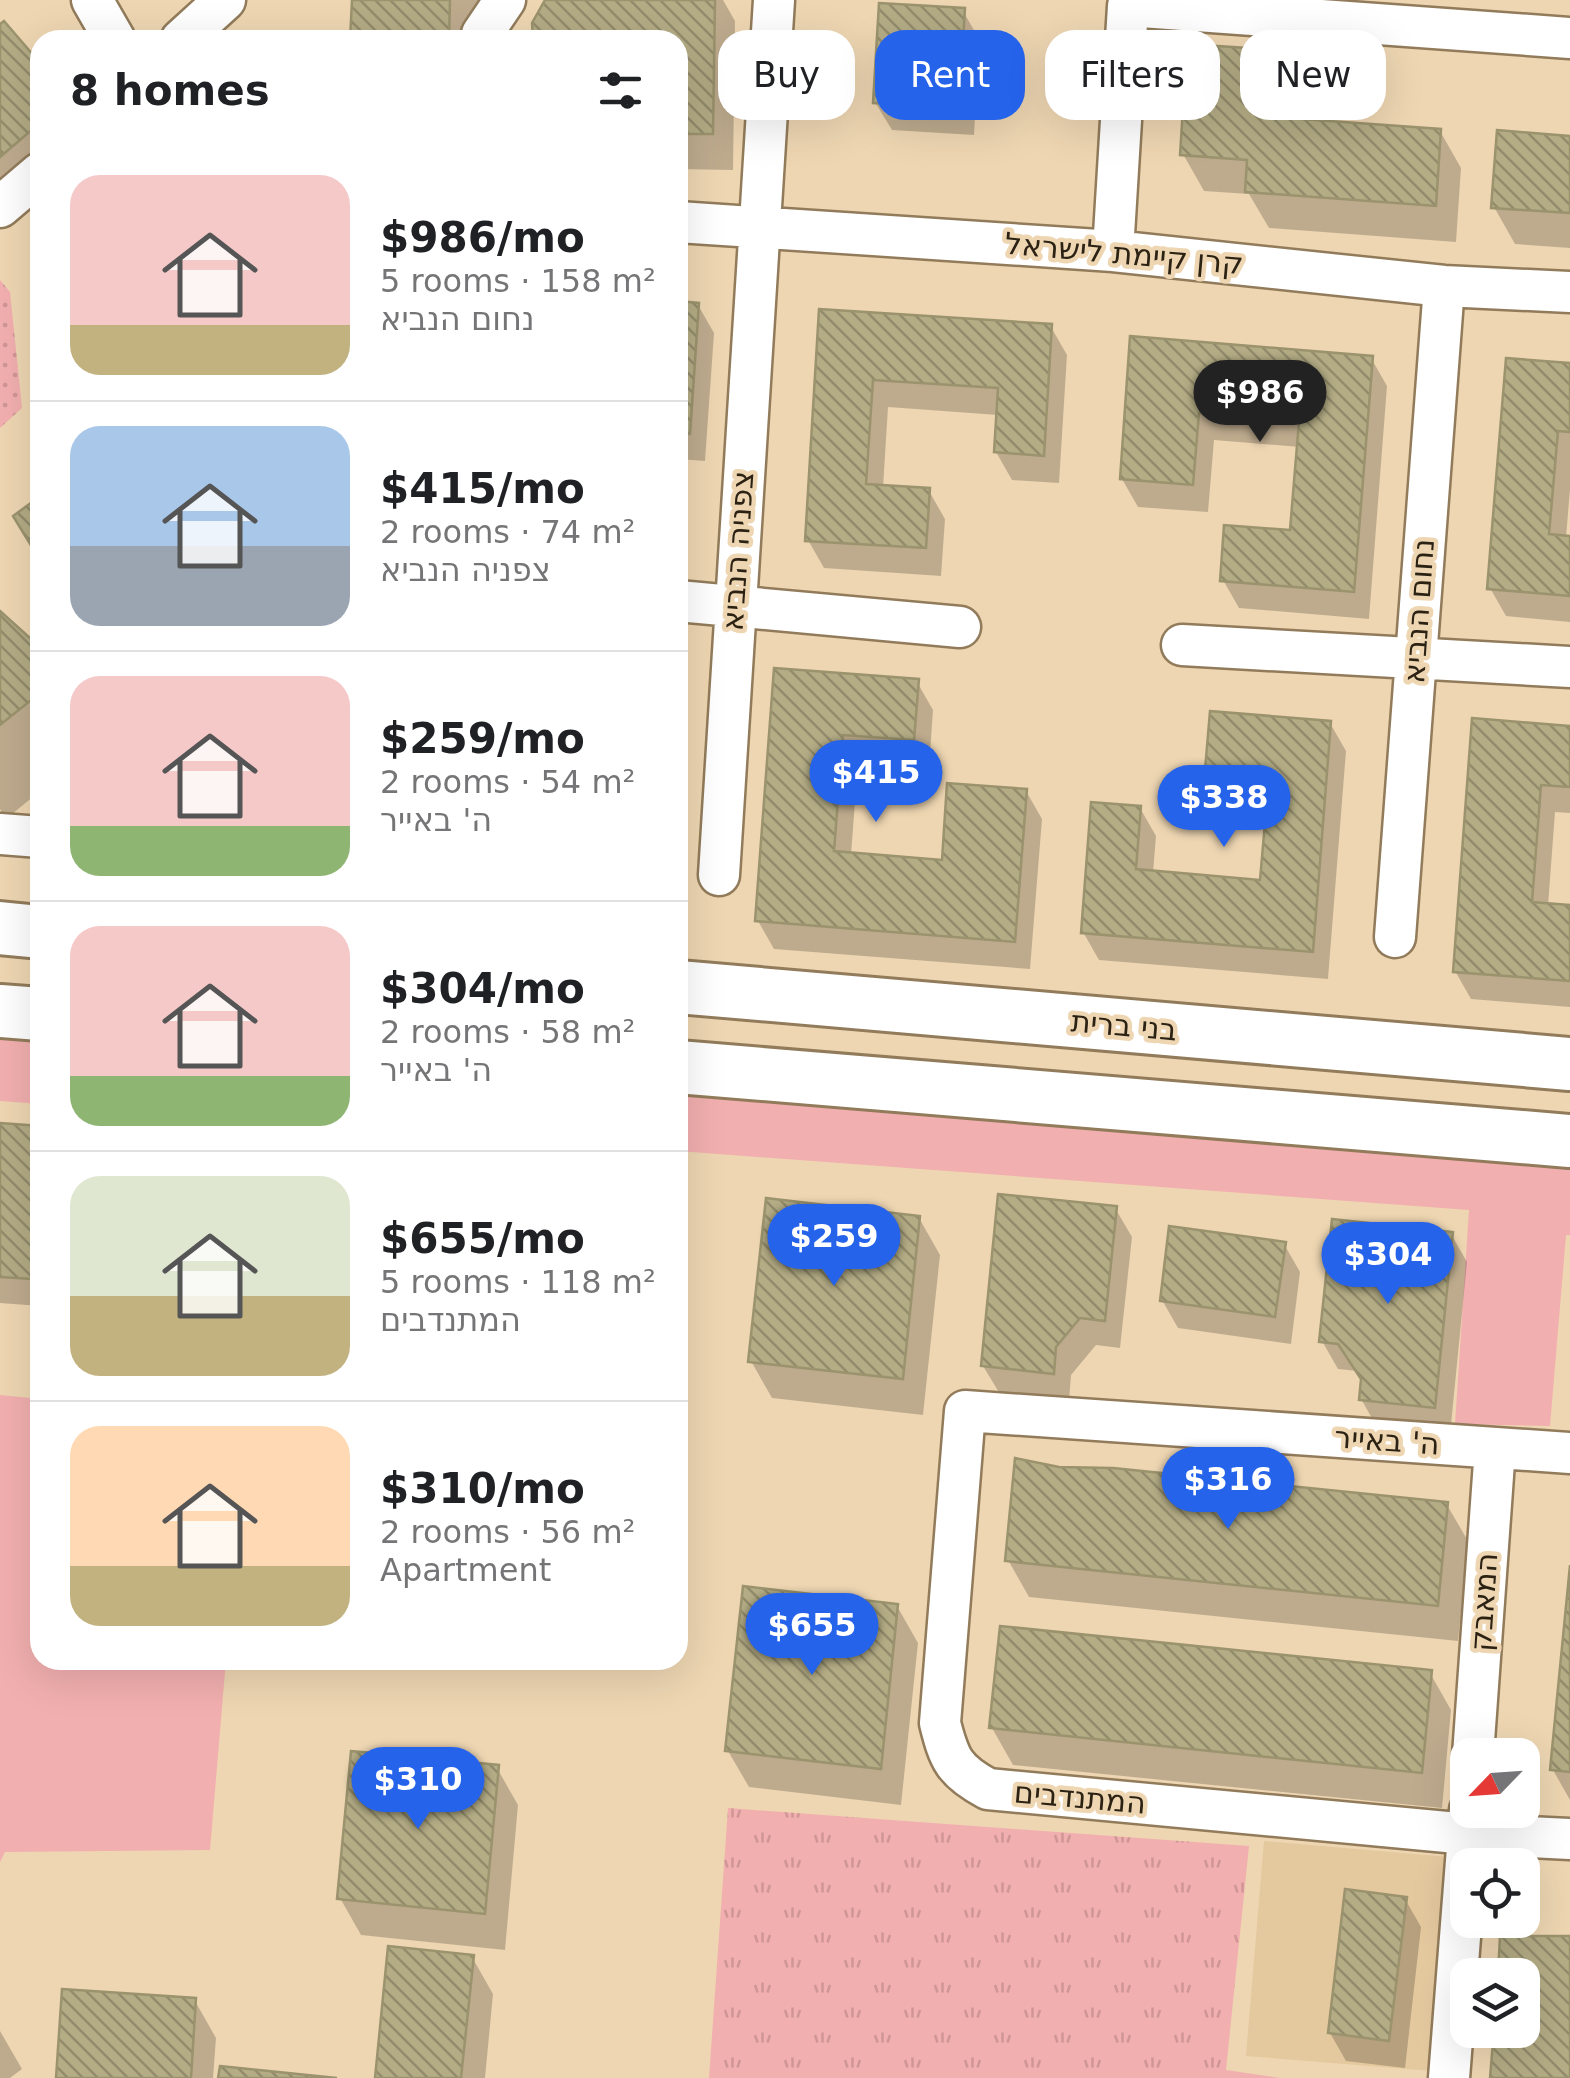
<!DOCTYPE html>
<html lang="en">
<head>
<meta charset="utf-8">
<style>
	:root { --surface:#fff; --page:#f2f2f2; --text:#202124; --muted:#757577; --line:#e0e0e0; --accent:#2563eb }
	body { margin:0; font-family:"DejaVu Sans","Noto Sans Hebrew",sans-serif; background:var(--page); color:var(--text); height:100vh; display:flex; flex-direction:column; font-size:38px; white-space:nowrap }
	* { box-sizing:border-box; margin:0 }
	p { font-size:32px; color:var(--muted) }
	.icon { flex:none; width:55px; height:55px; fill:none; stroke:currentColor; stroke-width:2; stroke-linecap:round; stroke-linejoin:round }
	.map { position:relative; flex:1; overflow:hidden }
	.drawer { position:absolute; left:30px; top:30px; width:658px; height:1640px; display:flex; flex-direction:column; background:var(--surface); border-radius:30px; box-shadow:0 10px 40px #0002 }
	.drawer>* { flex:none }
	.hud { position:absolute; left:718px; top:30px; width:702px; height:90px; display:flex; gap:20px }
	.needle { width:65px; rotate:245deg }
	.controls { position:absolute; left:1450px; top:1738px; display:grid; gap:20px }
	.controls a { display:grid; place-items:center; width:90px; height:90px; border-radius:20px; background:var(--surface); box-shadow:0 10px 40px #0002; font-size:50px }
	.price { position:absolute; translate:-50% -85px; padding:0 22px; border-radius:35px; background:var(--accent); color:#fff; font-size:32px; line-height:65px; filter:drop-shadow(0 2px 5px #0008) }
	.price::after { content:''; position:absolute; left:50%; top:60px; width:30px; height:22px; margin-left:-15px; background:inherit; clip-path:polygon(0 0,100% 0,50% 100%) }
	.price.selected { background:#222; color:#fff }
	ul { padding:0; list-style:none }
	li { display:flex; align-items:center; gap:30px; height:250px; padding:0 40px }
	li+li { border-top:2px solid var(--line) }
	li span { display:grid; place-items:center; flex:none; width:280px; height:200px; border-radius:30px; color:#555 }
	li>.icon { margin-inline-start:auto }
	span .icon { width:120px; height:120px; fill:#fffc; stroke-width:1 }
	li b { font-size:42px }
	h2 { display:flex; justify-content:space-between; align-items:center; height:120px; padding:0 40px; font-size:42px }
	.chip { padding:0 35px; border-radius:30px; background:var(--surface); box-shadow:0 10px 40px #0002; font-size:35px; line-height:90px }
	.chip.selected { background:var(--accent); color:#fff }
	.map>svg:first-child { display:block }
	.built { fill:#e4c89e }
	.grass { fill:url(#grass-tufts) }
	.park { fill:#f2afaf }
	.garden { fill:url(#garden-dots) }
	.shadow { fill:#0003 }
	.building { fill:url(#building-back-hatch); stroke:#9b936d; stroke-width:2.5 }
	.lines { fill:none; stroke-linecap:round; stroke-linejoin:round }
	.minor-casing { stroke:#917b5a; stroke-width:45 }
	.major-casing { stroke:#917b5a; stroke-width:58 }
	.minor { stroke:#fff; stroke-width:40 }
	.major { stroke:#fff; stroke-width:52 }
	.labels { text-anchor:middle; stroke-width:9; stroke-linejoin:round; paint-order:stroke }
	.street-label { font-size:30px; fill:#2b2214; stroke:#eed6b2 }
</style>
</head>
<body>
<div class="map">
<svg width="1570" height="2078" viewBox="0 0 1570 2078">
	<defs>
		<pattern id="grass-tufts" width="24" height="20" patternUnits="userSpaceOnUse" patternTransform="scale(2.5)"><rect width="24" height="20" fill="#f2afaf"/><path d="M3 7l-1-3M5 7V3M7 7l1-3M15 17l-1-3M17 17v-4M19 17l1-3" fill="none" stroke="#d09696"/></pattern>
		<pattern id="garden-dots" width="8" height="8" patternUnits="userSpaceOnUse" patternTransform="scale(2.5)"><rect width="8" height="8" fill="#f2afaf"/><path d="M2 2h.1M6 6h.1" fill="none" stroke="#d09696" stroke-width="1.8" stroke-linecap="round"/></pattern>
		<pattern id="building-back-hatch" width="6" height="6" patternUnits="userSpaceOnUse" patternTransform="scale(2.5)"><rect width="6" height="6" fill="#b4ac85"/><path d="M-1 5l2 2M0 0l6 6M5-1l2 2" fill="none" stroke="#938c6c"/></pattern>
	</defs>
	<rect width="100%" height="100%" fill="#eed6b2"/>
	<!-- built -->
	<path class="built" d="M1264,1841L1449,1857L1432,2071L1246,2056Z"/>
	<!-- grass -->
	<path class="grass" d="M728,1808L1249,1846L1226,2070L1280,2078H709Z"/>
	<!-- park -->
	<path class="park" d="M0,1028L40,1031V1104L0,1101Z
		M678,1085L1570,1160V1235H1566L1550,1426L1455,1424L1469,1210L678,1151Z
		M0,1395L40,1399V1660H226L210,1850L5,1852L0,1862Z"/>
	<!-- garden -->
	<path class="garden" d="M0,280L10,292L22,408L0,428Z"/>
	<!-- shadow -->
	<path class="shadow" d="M354,0H485L470,40H353Z
		M548,0H723L735,21L733,170L678,169V40H535Z
		M963,11L979,39L974,135L892,130L875,102Z
		M0,28L40,67V177L0,212Z
		M1261,52L1282,88L1280,120L1440,131L1461,168L1456,242L1269,228L1249,194L1204,191L1183,154Z
		M1570,138V248L1515,244L1494,207Z
		M40,252V275L32,262Z
		M678,304L698,305L714,333L705,461L678,459Z
		M822,312L1051,327L1067,355L1059,483L1012,480L996,452L998,415L888,407L883,488L929,491L945,519L941,576L824,568L808,540Z
		M1133,339L1371,358L1387,386L1369,619L1239,608L1223,580L1293,533L1300,447L1214,440L1208,512L1138,507L1122,479Z
		M1570,366V489L1566,538L1570,539V622L1506,616L1490,588Z
		M0,614L40,650V791L6,819L0,809Z
		M777,671L917,682L933,710L929,768L858,762L851,855L944,863L1026,791L1042,819L1030,969L774,949L758,921Z
		M1474,721L1570,729V813L1555,812L1548,906L1570,907V1007L1471,999L1455,971Z
		M1330,723L1346,751L1328,979L1099,960L1083,932L1140,808L1156,836L1153,873L1263,883L1269,802L1224,798L1208,770Z
		M0,1125L40,1128V1306L0,1303Z
		M1115,1208L1132,1237L1120,1348L1096,1345L1071,1375L1069,1401L1000,1394L983,1366Z
		M919,1218L940,1255L923,1415L772,1398L751,1361Z
		M1451,1234L1467,1262L1450,1435L1377,1427L1361,1399L1363,1381L1357,1371L1338,1369L1322,1341Z
		M1284,1244L1300,1272L1291,1344L1178,1328L1162,1300Z
		M1059,1469L1447,1505L1468,1541L1458,1641L1029,1597L1008,1560Z
		M1570,1591V1800L1553,1770Z
		M897,1606L918,1643L901,1805L749,1787L728,1751Z
		M1430,1673L1451,1710L1442,1808L1013,1765L992,1728Z
		M497,1768L518,1805L505,1950L361,1935L340,1898Z
		M1405,1899L1421,1927L1405,2068L1346,2061L1330,2033Z
		M472,1957L493,1994L485,2078H377Z
		M195,2001L216,2038L213,2078H59Z
		M0,2031L22,2069L10,2078H0Z"/>
	<!-- building -->
	<path class="building" d="M352,0H450L449,40H350Z
		M545,0H715L713,134H678V40H533L532,23Z
		M879,3L965,8L959,108L873,103Z
		M4,21L40,63V123L0,157V24Z
		M1187,44L1262,49L1258,116L1441,129L1436,206L1245,192L1247,160L1180,155Z
		M1497,130L1570,136V213L1491,208Z
		M678,301L699,303L690,434L678,433Z
		M819,309L1052,324L1044,456L994,452L998,388L873,380L866,484L930,488L926,548L805,541Z
		M1130,336L1373,356L1354,592L1220,581L1224,525L1290,530L1299,421L1199,413L1193,485L1120,479Z
		M1506,358L1570,363V432L1558,431L1549,534L1570,536V596L1487,589Z
		M39,497H40V560L13,516Z
		M0,611L40,647V693L0,725Z
		M774,668L919,679L914,740L843,735L834,851L942,860L947,783L1027,789L1015,942L755,921Z
		M1210,711L1331,721L1313,952L1081,933L1091,802L1141,806L1136,869L1260,880L1269,776L1205,770Z
		M1472,718L1570,726V787L1541,785L1532,902L1570,905V981L1453,972Z
		M0,1123L40,1126L32,1279L0,1277Z
		M998,1194L1117,1206L1105,1321L1080,1318L1056,1347L1054,1374L981,1366Z
		M766,1198L920,1216L903,1379L748,1362Z
		M1332,1219L1453,1232L1435,1408L1359,1400L1361,1379L1338,1344L1319,1342Z
		M1169,1226L1286,1242L1275,1317L1160,1301Z
		M1015,1458L1059,1467L1113,1468L1448,1502L1438,1606L1005,1561Z
		M1570,1565V1772L1550,1770Z
		M743,1586L898,1604L881,1769L725,1751Z
		M1000,1626L1432,1670L1422,1773L989,1728Z
		M351,1751L499,1765L485,1914L337,1899Z
		M1345,1889L1407,1897L1389,2041L1328,2033Z
		M1500,1936H1570V2078H1490L1494,2030H1522V1975H1498Z
		M388,1946L474,1955L461,2078H375Z
		M62,1989L196,1998L191,2078H56Z
		M220,2066L327,2077L337,2078H218Z"/>
	<g class="lines">
		<defs>
			<path id="minor" d="M92,0L115,40
				M181,40L225,0
				M482,40V34L505,0
				M0,207L40,173
				M678,222L1113,251L1444,286L1570,292
				M1113,251L1128,6L1570,38
				M678,601L960,627
				M1182,645L1570,667
				M0,834L40,837
				M719,875L774,0
				M1395,937L1444,286
				M1570,1453L965,1411L940,1723C949,1759 954,1771 988,1789L1468,1834L1570,1839
				M1473,1755L1495,1448
				M1449,2078L1470,1810"/>
			<path id="major" d="M0,928L40,932
				M678,987L1570,1064
				M0,1011L40,1014
				M678,1067L1570,1141"/>
		</defs>
		<!-- minor casing -->
		<use href="#minor" class="minor-casing"/>
		<!-- major casing -->
		<use href="#major" class="major-casing"/>
		<!-- minor -->
		<use href="#minor" class="minor"/>
		<!-- major -->
		<use href="#major" class="major"/>
	</g>
	<g class="labels">
		<!-- street labels -->
		<g class="street-label">
			<text transform="translate(1124 254) rotate(5)" y="10">קרן קיימת לישראל</text>
			<text transform="translate(738 551) rotate(-86)" y="10">צפניה הנביא</text>
			<text transform="translate(1419 611) rotate(-86)" y="10">נחום הנביא</text>
			<text transform="translate(1124 1026) rotate(5)" y="10">בני ברית</text>
			<text transform="translate(1387 1441) rotate(4)" y="10">ה' באייר</text>
			<text transform="translate(1484 1602) rotate(-86)" y="10">המאבק</text>
			<text transform="translate(1080 1798) rotate(5)" y="10">המתנדבים</text>
		</g>
	</g>
</svg>
<div class="controls">
<a><svg class="needle" viewBox="-14 -14 28 28"><path d="M0-13l5 13h-10z" fill="#e53935"/><path d="M0 13l5-13h-10z" fill="#757577"/></svg></a>
<a><svg class="icon" aria-label="locate" viewBox="0 0 24 24"><circle cx="12" cy="12" r="6"/><path d="M12 2v4M12 18v4M2 12h4M18 12h4"/></svg></a>
<a><svg class="icon" aria-label="layers" viewBox="0 0 24 24"><path d="M12 4l9 5-9 5-9-5zM3 14l9 5 9-5"/></svg></a>
</div>
<b class="price selected" style="left:1260px;top:445px">$986</b>
<b class="price" style="left:876px;top:825px">$415</b>
<b class="price" style="left:1224px;top:850px">$338</b>
<b class="price" style="left:834px;top:1289px">$259</b>
<b class="price" style="left:1388px;top:1307px">$304</b>
<b class="price" style="left:1228px;top:1532px">$316</b>
<b class="price" style="left:812px;top:1678px">$655</b>
<b class="price" style="left:418px;top:1832px">$310</b>
<div class="hud">
<a class="chip">Buy</a>
<a class="chip selected">Rent</a>
<a class="chip">Filters</a>
<a class="chip">New</a>
</div>
<section class="drawer">
<h2>8 homes<svg class="icon" aria-label="filters" viewBox="0 0 24 24"><path d="M4 7h16M4 17h16"/><circle cx="9" cy="7" r="2"/><circle cx="15" cy="17" r="2"/></svg></h2>
<ul>
<li><span style="background:linear-gradient(#f6c9c9 75%,#c2b280 0)"><svg class="icon" aria-label="home" viewBox="0 0 24 24"><path d="M3 11l9-7 9 7M6 9v11h12V9"/></svg></span><div><b>$986/mo</b><p>5 rooms · 158 m²</p><p>נחום הנביא</p></div></li>
<li><span style="background:linear-gradient(#a9c7e8 60%,#9aa5b1 0)"><svg class="icon" aria-label="home" viewBox="0 0 24 24"><path d="M3 11l9-7 9 7M6 9v11h12V9"/></svg></span><div><b>$415/mo</b><p>2 rooms · 74 m²</p><p>צפניה הנביא</p></div></li>
<li><span style="background:linear-gradient(#f6c9c9 75%,#8fb573 0)"><svg class="icon" aria-label="home" viewBox="0 0 24 24"><path d="M3 11l9-7 9 7M6 9v11h12V9"/></svg></span><div><b>$259/mo</b><p>2 rooms · 54 m²</p><p>ה' באייר</p></div></li>
<li><span style="background:linear-gradient(#f6c9c9 75%,#8fb573 0)"><svg class="icon" aria-label="home" viewBox="0 0 24 24"><path d="M3 11l9-7 9 7M6 9v11h12V9"/></svg></span><div><b>$304/mo</b><p>2 rooms · 58 m²</p><p>ה' באייר</p></div></li>
<li><span style="background:linear-gradient(#dfe7d0 60%,#c2b280 0)"><svg class="icon" aria-label="home" viewBox="0 0 24 24"><path d="M3 11l9-7 9 7M6 9v11h12V9"/></svg></span><div><b>$655/mo</b><p>5 rooms · 118 m²</p><p>המתנדבים</p></div></li>
<li><span style="background:linear-gradient(#ffd9b3 70%,#c2b280 0)"><svg class="icon" aria-label="home" viewBox="0 0 24 24"><path d="M3 11l9-7 9 7M6 9v11h12V9"/></svg></span><div><b>$310/mo</b><p>2 rooms · 56 m²</p><p>Apartment</p></div></li>
</ul>
</section>
</div>
</body>
</html>
